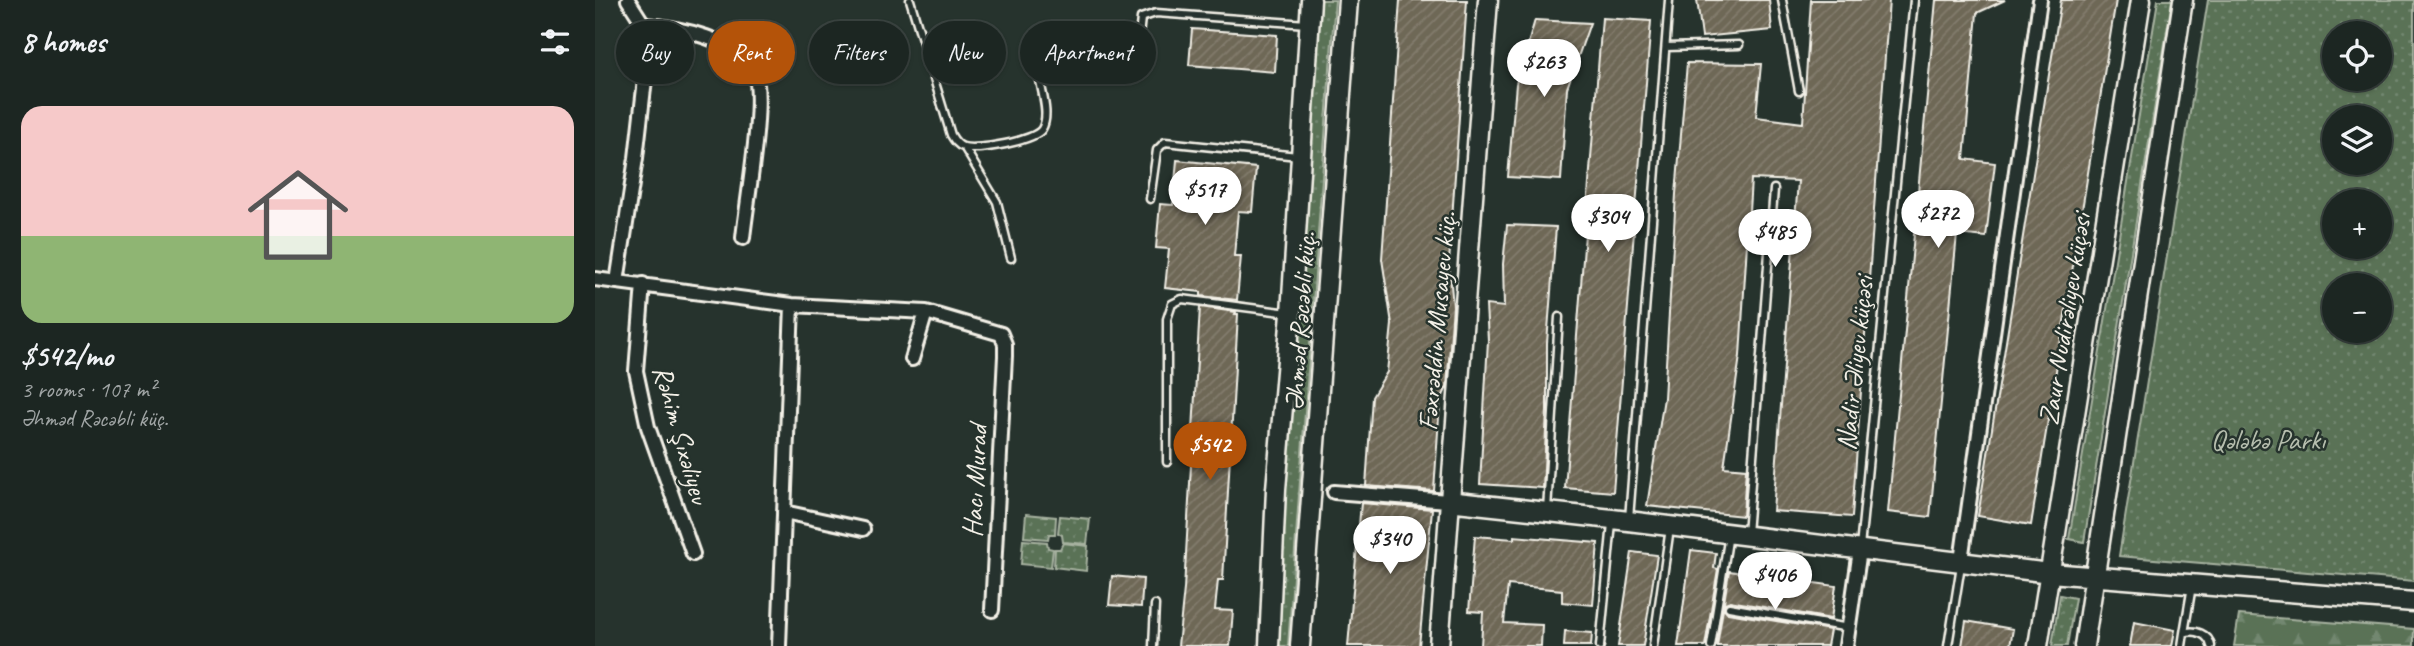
<!DOCTYPE html>
<html lang="en">
<head>
<meta charset="utf-8">
<style>
	:root { --surface:#1c2622; --page:#29322f; --text:#f1f3f6; --muted:#a0a5a5; --line:#3a4340; --accent:#b45309 }
	body { margin:0; font-family:Caveat,sans-serif; background:var(--page); color:var(--text); height:100vh; display:flex; flex-direction:column; font-size:26px; white-space:nowrap }
	* { box-sizing:border-box; margin:0 }
	p { font-size:23px; color:var(--muted) }
	.icon { flex:none; width:38px; height:38px; fill:none; stroke:currentColor; stroke-width:2; stroke-linecap:round; stroke-linejoin:round }
	.map { position:relative; flex:1; overflow:hidden }
	.drawer { display:flex; flex-direction:column; background:var(--surface); width:595px }
	.drawer>* { flex:none }
	.guide { position:absolute; left:21px; top:21px; width:665px; height:63px; display:flex; gap:14px }
	.tools { position:absolute; left:1727px; top:21px; display:grid; gap:14px }
	.tools a { display:grid; place-items:center; width:70px; height:70px; border-radius:50%; background:var(--surface); box-shadow:0 2px 5px #0004,0 0 0 2px var(--line); font-size:35px }
	.price { position:absolute; translate:-50% -60px; padding:0 16px; border-radius:24px; background:#fff; color:#222; font-size:23px; line-height:46px; filter:drop-shadow(0 2px 4px #0008) }
	.price::after { content:''; position:absolute; left:50%; top:42px; width:21px; height:16px; margin-left:-10px; background:inherit; clip-path:polygon(0 0,100% 0,50% 100%) }
	.price.current { background:var(--accent); color:#fff }
	ul { padding:0; list-style:none }
	li { display:grid; align-content:center; gap:14px; height:371px; padding:0 21px }
	li+li { border-top:2px solid var(--line) }
	li span { display:grid; place-items:center; height:217px; border-radius:21px; color:#555 }
	li>.icon { margin-inline-start:auto }
	span .icon { width:126px; height:126px; fill:#fffc; stroke-width:1 }
	li b { font-size:30px }
	h2 { display:flex; justify-content:space-between; align-items:center; height:84px; padding:0 21px; font-size:30px }
	.pill { padding:0 24px; border-radius:32px; background:var(--surface); box-shadow:0 2px 5px #0004,0 0 0 2px var(--line); font-size:24px; line-height:63px }
	.pill.current { background:var(--accent); color:#fff }
	main { display:flex; flex:1; min-height:0 }
	.map>svg:first-child { display:block }
	.green { fill:url(#green-dots); stroke:#a7b2a0; stroke-width:2; fill-rule:evenodd }
	.forest { fill:url(#forest-firs); stroke:#a7b2a0; stroke-width:2 }
	.building { fill:url(#building-hatch); stroke:#f4f1e8; stroke-width:2 }
	.lines { fill:none; stroke-linecap:round; stroke-linejoin:round }
	.lane-casing { stroke:#f4f1e8; stroke-width:11 }
	.street-casing { stroke:#f4f1e8; stroke-width:18 }
	.secondary-casing { stroke:#f4f1e8; stroke-width:23 }
	.lane { stroke:#26332d; stroke-width:6 }
	.street { stroke:#26332d; stroke-width:12 }
	.secondary { stroke:#26332d; stroke-width:18 }
	.labels { text-anchor:middle; stroke-width:5; stroke-linejoin:round; paint-order:stroke }
	.street-label { font-size:28px; fill:#f4f1e8; stroke:#26332d }
	.park-label { font-size:28px; fill:#b6beae; stroke:#26332d }
</style>
</head>
<body>
<main>
<section class="drawer">
<h2>8 homes<svg class="icon" aria-label="filters" viewBox="0 0 24 24"><path d="M4 7h16M4 17h16"/><circle cx="9" cy="7" r="2"/><circle cx="15" cy="17" r="2"/></svg></h2>
<ul>
<li><span style="background:linear-gradient(#f6c9c9 60%,#8fb573 0)"><svg class="icon" aria-label="home" viewBox="0 0 24 24"><path d="M3 11l9-7 9 7M6 9v11h12V9"/></svg></span><div><b>$542/mo</b><p>3 rooms · 107 m²</p><p>Əhməd Rəcəbli küç.</p></div></li>
</ul>
</section>
<div class="map">
<svg width="1819" height="646" viewBox="0 0 1819 646">
	<defs>
		<pattern id="green-dots" width="8" height="8" patternUnits="userSpaceOnUse" patternTransform="scale(1.75)"><rect width="8" height="8" fill="#5a7257"/><path d="M2 2h.1M6 6h.1" fill="none" stroke="#72876f" stroke-width="1.8" stroke-linecap="round"/></pattern>
		<pattern id="forest-firs" width="22" height="20" patternUnits="userSpaceOnUse" patternTransform="scale(1.75)"><rect width="22" height="20" fill="#5a7257"/><path d="M5 1l3.5 6h-7zM16 11l3.5 6h-7z" fill="#72876f"/></pattern>
		<pattern id="building-hatch" width="6" height="6" patternUnits="userSpaceOnUse" patternTransform="scale(1.75)"><rect width="6" height="6" fill="#6e6756"/><path d="M-1 1l2-2M0 6l6-6M5 7l2-2" fill="none" stroke="#837d6e"/></pattern>
	</defs>
	<rect width="100%" height="100%" fill="#26332d"/>
	<filter id="ink" filterUnits="userSpaceOnUse"><feTurbulence type="fractalNoise" baseFrequency=".0143" numOctaves="2"/><feDisplacementMap in="SourceGraphic" scale="14" xChannelSelector="R" yChannelSelector="G"/><feConvolveMatrix kernelMatrix="1 2 1 2 8 2 1 2 1" color-interpolation-filters="sRGB"/></filter>
	<g filter="url(#ink)">
		<!-- green -->
		<path class="green" d="M724,0H740L693,646H680Z
			M1563,0H1577L1489,542L1474,539Z
			M1613,0H1819V581L1524,556ZM1740,33H1785V79H1740ZM1740,117H1785V163H1740ZM1785,201V247H1740V201ZM1785,285V331H1740V285Z
			M431,514L461,517L460,534H454L453,539L429,537Z
			M465,516L495,519L492,544L468,542L467,535L463,533Z
			M428,540L452,542L453,548L458,549L456,567L426,564Z
			M468,543L493,546L491,571L459,567L460,549H465Z
			M1465,595L1480,598L1472,646H1457Z"/>
		<!-- forest -->
		<path class="forest" d="M1644,615L1819,629V646H1639Z"/>
		<!-- building -->
		<path class="building" d="M805,0H872L854,263L858,306L852,387L845,402L839,491L771,486L777,397L792,372L797,324L787,259Z
			M1102,0H1174L1177,30L1107,37Z
			M1216,0H1294L1257,517L1178,511L1203,181L1156,179L1145,356L1129,467L1151,469L1148,516L1052,506L1069,398L1081,194L1092,63L1166,64L1161,117L1208,123Z
			M1341,0H1410L1382,13L1369,159L1400,163L1391,237L1362,234L1335,517L1293,512Z
			M1466,0H1521L1436,525L1383,516Z
			M1007,18L1056,21L1018,492L970,488Z
			M940,20L995,23L972,88L966,180L913,177L921,84Z
			M597,29L682,35L680,72L594,65Z
			M582,160L661,168L657,212L643,211L639,256H646L642,300L606,296V292L570,288L574,249L561,248L565,204L578,205Z
			M912,225L961,227L952,343V411L948,488L885,484L893,340L891,305L909,307L908,264Z
			M605,307L641,312L640,314H643L628,580H623L620,610L638,611L635,646H583L589,589Z
			M766,503L837,509L824,646H753Z
			M880,536L919,539V536L1003,543L998,605L967,602V590L913,585L909,623L947,625L946,646H886L888,612L874,611Z
			M1096,550L1121,553L1119,568L1123,569L1110,646H1083Z
			M1037,552L1062,555L1048,646H1023Z
			M1134,571L1241,586L1236,619L1135,601L1130,603L1128,607L1133,613L1235,630L1232,646H1122Z
			M517,576L548,579L546,607L514,605Z
			M1371,621L1418,629L1415,646H1367Z
			M1539,622L1580,630L1577,646H1535Z
			M970,631L997,633L996,646H969Z"/>
		<g class="lines">
			<defs>
				<path id="lane" d="M315,0L356,135C359,140 362,145 368,147C382,151 440,141 447,129C455,115 447,94 445,80
					M1187,0L1204,91
					M543,45L546,18L561,13L712,24
					M1071,47L1144,45
					M369,147L402,202L416,258
					M555,199L562,150L570,142L703,156
					M572,462V319L577,304L587,299L694,313
					M952,510L964,317
					M1034,519L1074,0
					M1152,534L1179,189
					M1265,548L1319,0
					M1134,607L1254,628
					M1589,633L1597,586
					M558,646L560,605
					M1005,646L1017,523
					M1058,646L1075,528
					M1116,646L1134,534
					M1353,646L1366,565
					M1587,646L1589,633C1600,629 1614,634 1616,646"/>
				<path id="street" d="M49,25C82,27 144,39 159,72C171,96 151,206 148,238
					M0,279L197,305L331,312L406,334L410,344V356L397,610
					M22,282L41,158L53,53L49,25L33,0
					M48,284L41,371L53,427L98,554
					M317,359L331,312
					M739,492L853,501
					M189,512L268,529
					M1366,561L1445,0
					M184,646L197,305
					M1251,646L1265,550"/>
				<path id="secondary" d="M853,501L1017,519L1455,573L1819,602
					M674,646L681,489L696,313L716,0
					M705,646L753,0
					M844,646L893,0
					M1443,646L1546,0
					M1489,646L1588,0"/>
			</defs>
			<!-- lane casing -->
			<use href="#lane" class="lane-casing"/>
			<!-- street casing -->
			<use href="#street" class="street-casing"/>
			<!-- secondary casing -->
			<use href="#secondary" class="secondary-casing"/>
			<!-- lane -->
			<use href="#lane" class="lane"/>
			<!-- street -->
			<use href="#street" class="street"/>
			<!-- secondary -->
			<use href="#secondary" class="secondary"/>
		</g>
	</g>
	<g class="labels">
		<!-- street labels -->
		<g class="street-label">
			<text transform="translate(1469 319) rotate(-81)" y="10">Zaur Nudirəliyev küçəsi</text>
			<text transform="translate(704 321) rotate(-86)" y="10">Əhməd Rəcəbli küç.</text>
			<text transform="translate(841 321) rotate(-85)" y="10">Fəxrəddin Musayev küç.</text>
			<text transform="translate(1259 363) rotate(-84)" y="10">Nadir Əliyev küçəsi</text>
			<text transform="translate(87 434) rotate(74)" y="10">Rəhim Şıxəliyev</text>
			<text transform="translate(379 481) rotate(-87)" y="10">Hacı Murad</text>
		</g>
		<!-- park labels -->
		<g class="park-label">
			<text x="1673" y="449">Qələbə Parkı</text>
		</g>
	</g>
</svg>
<div class="tools">
<a><svg class="icon" aria-label="locate" viewBox="0 0 24 24"><circle cx="12" cy="12" r="6"/><path d="M12 2v4M12 18v4M2 12h4M18 12h4"/></svg></a>
<a><svg class="icon" aria-label="layers" viewBox="0 0 24 24"><path d="M12 4l9 5-9 5-9-5zM3 14l9 5 9-5"/></svg></a>
<a>+</a>
<a>−</a>
</div>
<b class="price" style="left:949px;top:99px">$263</b>
<b class="price" style="left:610px;top:227px">$517</b>
<b class="price" style="left:1343px;top:250px">$272</b>
<b class="price" style="left:1013px;top:254px">$304</b>
<b class="price" style="left:1180px;top:269px">$485</b>
<b class="price current" style="left:615px;top:482px">$542</b>
<b class="price" style="left:795px;top:576px">$340</b>
<b class="price" style="left:1180px;top:612px">$406</b>
<div class="guide">
<a class="pill">Buy</a>
<a class="pill current">Rent</a>
<a class="pill">Filters</a>
<a class="pill">New</a>
<a class="pill">Apartment</a>
</div>
</div>
</main>
</body>
</html>
